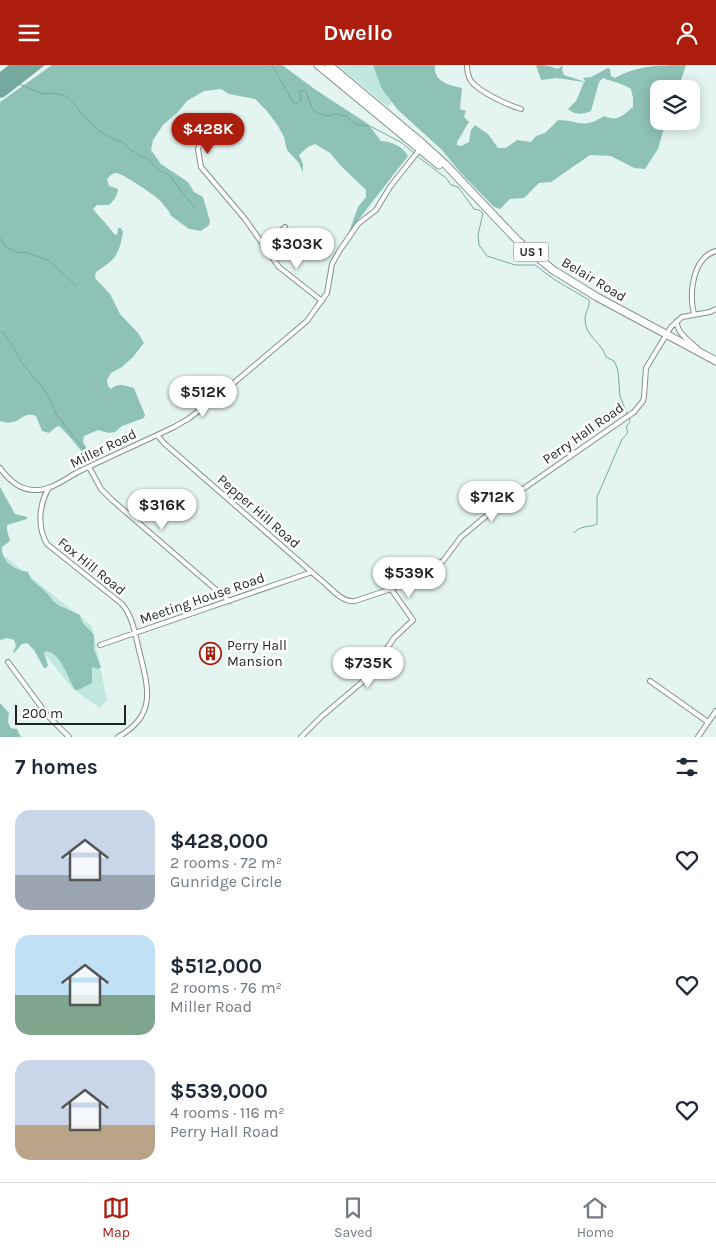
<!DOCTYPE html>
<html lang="en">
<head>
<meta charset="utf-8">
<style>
	:root { --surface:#fff; --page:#f2f2f3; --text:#1f2937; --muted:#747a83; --line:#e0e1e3; --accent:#ad1d0e }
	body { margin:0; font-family:Karla,sans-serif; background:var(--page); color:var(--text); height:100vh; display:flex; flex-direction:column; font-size:19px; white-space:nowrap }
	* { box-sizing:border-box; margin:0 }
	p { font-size:16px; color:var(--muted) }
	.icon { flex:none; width:28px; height:28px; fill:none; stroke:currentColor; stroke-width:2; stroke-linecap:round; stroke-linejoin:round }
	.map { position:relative; height:672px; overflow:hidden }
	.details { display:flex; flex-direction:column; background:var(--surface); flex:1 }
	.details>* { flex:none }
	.fabs { position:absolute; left:650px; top:15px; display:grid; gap:10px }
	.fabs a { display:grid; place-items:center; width:50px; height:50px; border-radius:10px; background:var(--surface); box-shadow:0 2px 12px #0003; font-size:25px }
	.scale { position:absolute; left:15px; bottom:12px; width:111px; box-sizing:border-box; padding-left:5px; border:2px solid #1d2422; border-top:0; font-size:14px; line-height:18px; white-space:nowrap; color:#1d2422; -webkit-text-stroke:4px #fff; paint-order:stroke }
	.price { position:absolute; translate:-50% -42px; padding:0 11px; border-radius:18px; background:#fff; color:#222; font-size:16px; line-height:32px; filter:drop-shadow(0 1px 2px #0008) }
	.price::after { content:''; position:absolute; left:50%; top:30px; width:15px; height:11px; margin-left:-8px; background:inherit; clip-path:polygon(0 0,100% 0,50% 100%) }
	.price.selected { background:var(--accent); color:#fff }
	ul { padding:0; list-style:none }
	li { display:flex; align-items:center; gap:15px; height:125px; padding:0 15px }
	li span { display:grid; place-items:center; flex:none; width:140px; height:100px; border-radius:15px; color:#555 }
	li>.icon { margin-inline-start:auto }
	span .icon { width:60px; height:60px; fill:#fffc; stroke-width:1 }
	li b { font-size:21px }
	h2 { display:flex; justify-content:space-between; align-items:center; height:60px; padding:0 15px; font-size:21px }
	header { display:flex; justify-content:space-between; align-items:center; height:65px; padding:0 15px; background:var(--accent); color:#fff; font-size:22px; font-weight:700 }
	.tab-bar { display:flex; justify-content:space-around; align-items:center; height:70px; border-top:1px solid var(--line); background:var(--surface); font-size:14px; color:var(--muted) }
	.tab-bar a { display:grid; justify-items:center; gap:2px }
	.tab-bar .selected { color:var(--accent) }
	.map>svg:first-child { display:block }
	.green { fill:#c1e8df }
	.forest { fill:#8ec2b7 }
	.water { fill:#75a99f }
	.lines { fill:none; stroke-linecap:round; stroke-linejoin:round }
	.stream { stroke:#75a99f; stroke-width:1 }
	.street-casing { stroke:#81918d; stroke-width:6 }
	.highway-casing { stroke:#81918d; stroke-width:9 }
	.street { stroke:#fff; stroke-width:4 }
	.highway { stroke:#fff; stroke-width:7 }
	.labels { text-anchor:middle; stroke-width:5; stroke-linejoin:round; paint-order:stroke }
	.shield { fill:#fff; stroke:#616664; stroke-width:1 }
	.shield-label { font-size:12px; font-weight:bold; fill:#1d2422 }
	.street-label { font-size:14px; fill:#1d2422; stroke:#fff }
	.poi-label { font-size:14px; fill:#1d2422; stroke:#fff; text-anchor:start }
</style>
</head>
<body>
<header><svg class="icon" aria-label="menu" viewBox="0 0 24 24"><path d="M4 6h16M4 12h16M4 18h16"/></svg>Dwello<svg class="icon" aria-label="person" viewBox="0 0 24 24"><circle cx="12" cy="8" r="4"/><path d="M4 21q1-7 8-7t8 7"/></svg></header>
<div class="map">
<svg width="716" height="672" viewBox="0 0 716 672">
	<rect width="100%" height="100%" fill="#e4f5f1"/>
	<!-- green -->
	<path class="green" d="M337,0H425L388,42Z
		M0,485L1,488L92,561L107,635L100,643L73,624L14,551Z"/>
	<!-- forest -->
	<path class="forest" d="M52,0H282L316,25L368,59L381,76C393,77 402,81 408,91L349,167L358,142L366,132V125L341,101L330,88L315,79L308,82L299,90L303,99V107L298,97L287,85L284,72L278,61L267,46L255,34L229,29L221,24L204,26L187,36L178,47L163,60L153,75L151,85L161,99L188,117L194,127L203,132L210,156L209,160L201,166L189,164L170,150V148C166,143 162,137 157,133C153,129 121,108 117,108C112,108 110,111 107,114L109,121L118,124C117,131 115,134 109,140H97L93,144C100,153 108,160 114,169L117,170L118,163H121L123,167C119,190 116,194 96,207L95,213L110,229L120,249L138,268L144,278L133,292L122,302L111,308L107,315L108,321L111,324C119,317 125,321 134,323L145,350L144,353L122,361L115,367L109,368L98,365L84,371L83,377L90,389V395C78,384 71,371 59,361L56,362L49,368L42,366L36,351C21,345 20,363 0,356V37Z
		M373,0H435C433,17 449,20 462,23L460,44L466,46L464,52L469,57L457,77V80L461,81L469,77L471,65L475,60L488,69L498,83H506L517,75L531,77L536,71L545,68L558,55C579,55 582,65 604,51C618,57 622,51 633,42V33L631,24C622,18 613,17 603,13L599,17L591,46C581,50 576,50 568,44L576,36L584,17L557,13L541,15L536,0H545L558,4L562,1L563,2L562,5L564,10L586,17L583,13L591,12L608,3L610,4L611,11L615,13C637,0 663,0 686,0L678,24H659V56H666L658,84L645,104L634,103L611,91L590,90L551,117L539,118L524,133L510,134L500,144L494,142L459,106L442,85L398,45L382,24Z
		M0,422L15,449L27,452V454L7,460V465L10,476L2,482C1,497 15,505 28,507L31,514L48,529L53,536L60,541L80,550L82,557L94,570V585L101,602L98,604L92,602V618L78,625H75C68,613 61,588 46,586L44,588L48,600L46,603H44L34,585L27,578L22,579L14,588L13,587L16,581L14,575L7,573L0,575Z
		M0,638L9,648L8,657L11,663L17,664L21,672H0Z"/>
	<!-- water -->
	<path class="water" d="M9,0H45L4,32L0,33V7Z"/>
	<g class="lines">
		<!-- stream -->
		<path class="stream" d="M272,0L294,39L301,36L300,26L305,25L313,45L317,48L330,51L336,49L345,51L358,60L370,61L402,78L414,88
			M19,19L43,29L54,28L66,31L76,41L85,53L101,67L115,75L123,77L130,85L135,87L141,92H146L157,104L169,110L195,143
			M417,91L446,113L451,120L458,122L474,144L479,145L483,148L478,170L479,180L487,191L515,200H535L555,215L589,235C590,242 585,247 585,254C585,272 602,277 606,292L614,296L616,300L618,306L620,331L627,349
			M0,173L6,182L16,187L28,188L48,195L77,221
			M0,266L4,268L14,283L23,300L41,320L50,334L56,349L90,392
			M574,468C580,460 588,463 597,459V432L622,374C627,370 629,367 626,362L630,357L629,352"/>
		<defs>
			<path id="street" d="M467,0C467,5 468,11 471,16C479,27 508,40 521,44
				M210,63L202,72L198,84L201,102L245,154L279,202L322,236
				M263,181L285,162
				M694,249C689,229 692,193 716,186
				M677,256C676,267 689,276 697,283
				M157,370L165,379L322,516C331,523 342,538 355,536L391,524L443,496L461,472L497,442L634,347L643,336L644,332L646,303L671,262L682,252L710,247L716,244
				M89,402L101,424L112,435L229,536
				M0,403C8,414 20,425 34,425C51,426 66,413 80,406C111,391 143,377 174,362L188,354L216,333L307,256L327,228L332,199L340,185L358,159L376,145L390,122L420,84
				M48,424C39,441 37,462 47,479L122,539C133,552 135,569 139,585C148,622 158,650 118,672
				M100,580L312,507
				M8,597L48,651L69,672
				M650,616L708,657
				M301,672L321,652L361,618L370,608L394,573L413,555L391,524
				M698,672L716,646"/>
			<path id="highway" d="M318,0L439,100
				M329,0L423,79L445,99L518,176L553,205L597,232L716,296"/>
		</defs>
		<!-- street casing -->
		<use href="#street" class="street-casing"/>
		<!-- highway casing -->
		<use href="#highway" class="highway-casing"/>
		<!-- street -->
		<use href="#street" class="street"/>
		<!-- highway -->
		<use href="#highway" class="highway"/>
	</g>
	<!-- icons -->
	<defs>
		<symbol id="building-ring" viewBox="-11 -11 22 22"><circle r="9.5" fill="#fff" stroke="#ad1d0e" stroke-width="1.5"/><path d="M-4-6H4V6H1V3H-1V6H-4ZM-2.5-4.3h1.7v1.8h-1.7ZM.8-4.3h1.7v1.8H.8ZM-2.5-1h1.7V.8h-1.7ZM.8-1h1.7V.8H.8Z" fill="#ad1d0e"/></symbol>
	</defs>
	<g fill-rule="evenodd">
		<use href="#building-ring" x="198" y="576" width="25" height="25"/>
	</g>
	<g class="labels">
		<!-- shield labels -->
		<rect class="shield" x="513.5" y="177.5" width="35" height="19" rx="4"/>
		<g class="shield-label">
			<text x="531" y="191">US 1</text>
		</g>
		<!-- street labels -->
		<g class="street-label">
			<text transform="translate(594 214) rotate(31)" y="5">Belair Road</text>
			<text transform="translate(583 368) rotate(-35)" y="5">Perry Hall Road</text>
			<text transform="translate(103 383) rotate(-26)" y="5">Miller Road</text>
			<text transform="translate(259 446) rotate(41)" y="5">Pepper Hill Road</text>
			<text transform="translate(92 501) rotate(39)" y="5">Fox Hill Road</text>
			<text transform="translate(202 533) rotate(-19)" y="5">Meeting House Road</text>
		</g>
		<!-- poi labels -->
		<g class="poi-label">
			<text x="227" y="585">Perry Hall<tspan x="227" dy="16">Mansion</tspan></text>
		</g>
	</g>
</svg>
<div class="fabs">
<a><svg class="icon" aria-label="layers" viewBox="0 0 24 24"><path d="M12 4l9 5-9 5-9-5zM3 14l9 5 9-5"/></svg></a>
</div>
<div class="scale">200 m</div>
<b class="price selected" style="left:208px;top:90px">$428K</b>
<b class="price" style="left:297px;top:205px">$303K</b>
<b class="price" style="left:203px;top:353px">$512K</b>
<b class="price" style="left:492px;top:458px">$712K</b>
<b class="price" style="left:162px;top:466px">$316K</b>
<b class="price" style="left:409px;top:534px">$539K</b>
<b class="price" style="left:368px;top:624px">$735K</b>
</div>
<section class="details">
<h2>7 homes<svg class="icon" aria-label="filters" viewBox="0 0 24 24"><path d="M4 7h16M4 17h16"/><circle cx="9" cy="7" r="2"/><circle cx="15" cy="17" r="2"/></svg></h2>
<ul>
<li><span style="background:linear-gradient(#c9d6e8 65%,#9aa5b1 0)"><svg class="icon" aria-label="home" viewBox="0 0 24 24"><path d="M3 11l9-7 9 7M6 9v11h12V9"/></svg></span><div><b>$428,000</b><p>2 rooms · 72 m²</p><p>Gunridge Circle</p></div><svg class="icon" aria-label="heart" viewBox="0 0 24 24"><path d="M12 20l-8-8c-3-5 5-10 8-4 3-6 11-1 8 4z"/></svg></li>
<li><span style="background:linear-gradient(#bfe0f5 60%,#7fa58c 0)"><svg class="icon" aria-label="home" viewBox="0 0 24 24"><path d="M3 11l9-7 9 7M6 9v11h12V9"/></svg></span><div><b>$512,000</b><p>2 rooms · 76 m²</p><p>Miller Road</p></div><svg class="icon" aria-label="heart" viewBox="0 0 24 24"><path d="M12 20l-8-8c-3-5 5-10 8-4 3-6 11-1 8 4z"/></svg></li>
<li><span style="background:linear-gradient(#c9d6e8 65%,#b9a48a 0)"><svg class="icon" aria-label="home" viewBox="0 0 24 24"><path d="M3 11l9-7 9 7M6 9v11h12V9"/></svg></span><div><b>$539,000</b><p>4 rooms · 116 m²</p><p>Perry Hall Road</p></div><svg class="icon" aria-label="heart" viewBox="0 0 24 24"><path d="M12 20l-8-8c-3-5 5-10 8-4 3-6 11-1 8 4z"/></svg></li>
</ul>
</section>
<nav class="tab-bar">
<a class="selected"><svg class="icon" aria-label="map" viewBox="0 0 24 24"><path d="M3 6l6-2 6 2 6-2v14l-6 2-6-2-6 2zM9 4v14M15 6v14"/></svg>Map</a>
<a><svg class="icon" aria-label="saved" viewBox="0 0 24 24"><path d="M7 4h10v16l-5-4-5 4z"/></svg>Saved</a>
<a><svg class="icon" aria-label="home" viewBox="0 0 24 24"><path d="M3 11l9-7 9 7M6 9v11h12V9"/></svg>Home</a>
</nav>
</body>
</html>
